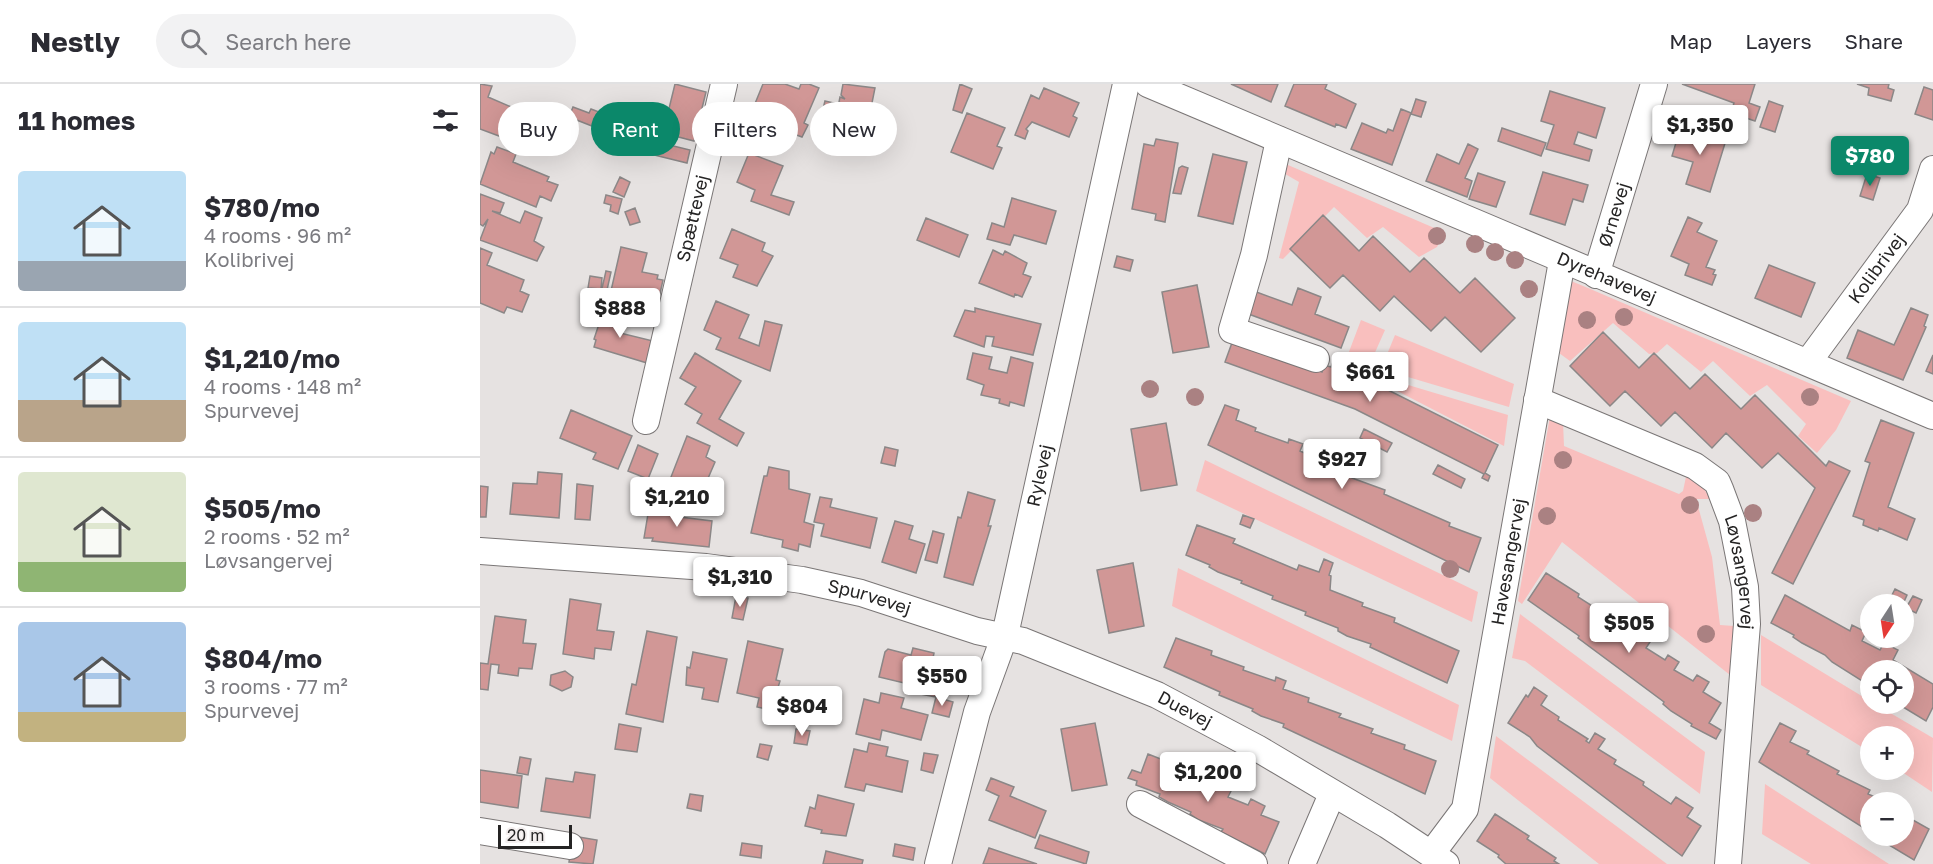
<!DOCTYPE html>
<html lang="en">
<head>
<meta charset="utf-8">
<style>
	:root { --surface:#fff; --page:#f2f2f3; --text:#2b2b33; --muted:#7c7c81; --line:#e1e1e2; --accent:#0b886a }
	body { margin:0; font-family:"Golos Text",sans-serif; background:var(--page); color:var(--text); height:100vh; display:flex; flex-direction:column; font-size:22px; white-space:nowrap }
	* { box-sizing:border-box; margin:0 }
	p { font-size:20px; color:var(--muted) }
	.icon { flex:none; width:33px; height:33px; fill:none; stroke:currentColor; stroke-width:2; stroke-linecap:round; stroke-linejoin:round }
	.map { position:relative; flex:1; overflow:hidden }
	.sheet { display:flex; flex-direction:column; background:var(--surface); width:480px }
	.sheet>* { flex:none }
	.hud { position:absolute; left:18px; top:18px; width:570px; height:54px; display:flex; gap:12px }
	.needle { width:39px; rotate:192deg }
	.controls { position:absolute; left:1380px; top:510px; display:grid; gap:12px }
	.controls a { display:grid; place-items:center; width:54px; height:54px; border-radius:50%; background:var(--surface); box-shadow:0 6px 24px #0002; font-size:30px }
	.scale { position:absolute; left:18px; bottom:15px; width:74px; box-sizing:border-box; padding-left:6px; border:3px solid #252424; border-top:0; font-size:16px; line-height:21px; white-space:nowrap; color:#252424; -webkit-text-stroke:4px #f4efef; paint-order:stroke }
	.price { position:absolute; translate:-50% -51px; padding:0 14px; border-radius:6px; background:#fff; color:#222; font-size:20px; line-height:39px; filter:drop-shadow(0 2px 3px #0008) }
	.price::after { content:''; position:absolute; left:50%; top:36px; width:18px; height:14px; margin-left:-9px; background:inherit; clip-path:polygon(0 0,100% 0,50% 100%) }
	.price.current { background:var(--accent); color:#fff }
	ul { padding:0; list-style:none }
	li { display:flex; align-items:center; gap:18px; height:150px; padding:0 18px }
	li+li { border-top:2px solid var(--line) }
	li span { display:grid; place-items:center; flex:none; width:168px; height:120px; border-radius:6px; color:#555 }
	li>.icon { margin-inline-start:auto }
	span .icon { width:72px; height:72px; fill:#fffc; stroke-width:1 }
	li b { font-size:26px }
	h2 { display:flex; justify-content:space-between; align-items:center; height:72px; padding:0 18px; font-size:26px }
	.pill { padding:0 21px; border-radius:27px; background:var(--surface); box-shadow:0 6px 24px #0002; font-size:21px; line-height:54px }
	.pill.current { background:var(--accent); color:#fff }
	header { display:flex; align-items:center; gap:36px; box-sizing:border-box; height:84px; padding:0 30px; background:var(--surface); border-bottom:2px solid var(--line) }
	header strong { font-size:28px }
	nav { display:flex; gap:33px; margin-inline-start:auto; font-size:21px }
	.search { width:420px; height:54px; background:var(--page); display:flex; align-items:center; gap:15px; box-sizing:border-box; padding:0 21px; border-radius:33px; color:var(--muted); font-size:22px }
	main { display:flex; flex:1; min-height:0 }
	.map>svg:first-child { display:block }
	.green { fill:#f9bfbe }
	.building { fill:#d19796; stroke:#8b8787; stroke-width:1.5 }
	.lines { fill:none; stroke-linecap:round; stroke-linejoin:round }
	.minor-casing { stroke:#7a7676; stroke-width:28 }
	.minor { stroke:#fff; stroke-width:26 }
	.tree { fill:#aa8182 }
	.labels { text-anchor:middle; stroke-width:4.5; stroke-linejoin:round; paint-order:stroke }
	.street-label { font-size:18px; fill:#252424; stroke:#f4efef }
</style>
</head>
<body>
<header>
<strong>Nestly</strong>
<div class="search"><svg class="icon" aria-label="search" viewBox="0 0 24 24"><circle cx="10" cy="10" r="6"/><path d="M15 15l6 6"/></svg>Search here</div>
<nav><a>Map</a><a>Layers</a><a>Share</a></nav>
</header>
<main>
<section class="sheet">
<h2>11 homes<svg class="icon" aria-label="filters" viewBox="0 0 24 24"><path d="M4 7h16M4 17h16"/><circle cx="9" cy="7" r="2"/><circle cx="15" cy="17" r="2"/></svg></h2>
<ul>
<li><span style="background:linear-gradient(#bfe0f5 75%,#9aa5b1 0)"><svg class="icon" aria-label="home" viewBox="0 0 24 24"><path d="M3 11l9-7 9 7M6 9v11h12V9"/></svg></span><div><b>$780/mo</b><p>4 rooms · 96 m²</p><p>Kolibrivej</p></div></li>
<li><span style="background:linear-gradient(#bfe0f5 65%,#b9a48a 0)"><svg class="icon" aria-label="home" viewBox="0 0 24 24"><path d="M3 11l9-7 9 7M6 9v11h12V9"/></svg></span><div><b>$1,210/mo</b><p>4 rooms · 148 m²</p><p>Spurvevej</p></div></li>
<li><span style="background:linear-gradient(#dfe7d0 75%,#8fb573 0)"><svg class="icon" aria-label="home" viewBox="0 0 24 24"><path d="M3 11l9-7 9 7M6 9v11h12V9"/></svg></span><div><b>$505/mo</b><p>2 rooms · 52 m²</p><p>Løvsangervej</p></div></li>
<li><span style="background:linear-gradient(#a9c7e8 75%,#c2b280 0)"><svg class="icon" aria-label="home" viewBox="0 0 24 24"><path d="M3 11l9-7 9 7M6 9v11h12V9"/></svg></span><div><b>$804/mo</b><p>3 rooms · 77 m²</p><p>Spurvevej</p></div></li>
</ul>
</section>
<div class="map">
<svg width="1453" height="780" viewBox="0 0 1453 780">
	<rect width="100%" height="100%" fill="#e6e2e1"/>
	<!-- green -->
	<path class="green" d="M801,78L959,146L962,153L957,163L939,173L903,143L887,154L854,123L803,175L799,174L819,98L800,87Z
		M1091,197L1108,204L1371,317L1356,346L1337,369L1318,352L1326,340L1287,301L1270,312L1233,277L1221,288L1187,260L1177,269L1169,270L1133,239L1090,277L1079,269Z
		M881,236L905,246L889,282L867,273Z
		M915,251L1034,300L1029,323L901,285Z
		M895,291L1028,331L1024,362L894,295Z
		M1070,332L1083,338L1084,362L1199,410L1203,407L1207,388L1223,403L1230,415H1216L1232,473L1240,541L1254,542L1250,591L1082,458L1042,520L1038,517Z
		M725,376L998,508L992,538L716,407Z
		M698,484L979,621L972,657L692,522Z
		M1040,530L1225,668L1220,710L1045,577L1032,574Z
		M1281,551L1390,617V620H1395L1453,654L1452,708L1419,686H1424V652H1390V668L1281,601Z
		M1016,652L1187,780H1119L1010,694Z
		M1285,700L1409,780H1331L1282,750Z"/>
	<!-- building -->
	<path class="building" d="M0,0L12,2L8,13L52,32L41,61L27,54L21,48L19,52L0,45Z
		M195,0L226,8L214,57L183,49Z
		M283,0H305L319,5L321,0H329L339,4L324,39L328,41L322,53L287,40L292,29L274,22Z
		M363,0L395,4L387,44L362,42L365,26L360,24L361,19L359,18L360,13L365,15L361,11Z
		M480,0L492,5L482,29L473,26Z
		M751,0H798L791,18Z
		M814,0H847L845,5L876,20L866,44L856,40L855,43L805,22Z
		M1202,0H1275L1269,19L1280,23L1275,37L1251,29L1254,19Z
		M1377,0H1409L1408,4L1414,6L1411,17L1388,11L1389,4Z
		M1444,3L1453,6V36L1435,30Z
		M564,4L599,19L593,32L597,34L589,53L552,38L546,45L548,47L545,55L535,51L551,11L559,15Z
		M1070,7L1125,24L1116,54L1098,48L1094,60L1112,66L1109,77L1066,65L1074,41L1061,37Z
		M936,15L946,18L941,33L931,30Z
		M345,17L354,19L350,35L341,33Z
		M1289,17L1303,22L1295,48L1280,43Z
		M93,23L109,29L111,25L124,30L117,44L89,33Z
		M921,25L931,29L912,81L871,65L882,39L906,49L908,45L913,47Z
		M487,29L525,44L517,62L522,64L513,85L471,68Z
		M1201,42L1246,56L1230,108L1206,100L1213,78L1192,72Z
		M1022,44L1066,59L1061,72L1018,57Z
		M676,55L698,59L685,138L675,136L676,130L652,125L664,60L674,62Z
		M173,57L210,66L207,79L170,70Z
		M988,60L998,65L985,94L992,97L987,113L946,97L957,70L979,80Z
		M17,63L36,70L33,78L69,93L67,97L78,101L71,117L60,112L56,123L0,100L11,68L14,70Z
		M269,69L303,82L291,111L314,118L309,131L271,117L275,106L257,98Z
		M733,70L767,78L753,140L718,132Z
		M702,82L708,84L701,110L693,109L699,84Z
		M1063,88L1108,101L1103,118L1093,115L1085,141L1050,130Z
		M998,89L1025,98L1016,123L989,115Z
		M1387,90L1400,94L1393,116L1380,112Z
		M140,93L150,98L144,113L133,108Z
		M0,110L24,119L20,129L12,127L40,139L45,127L62,134L54,157L64,163L57,177L0,156L8,135L3,142L0,140Z
		M126,111L142,115L138,130L130,127L131,121L124,119Z
		M532,114L576,127L566,160L534,151L530,161L507,155L512,139L524,143Z
		M155,124L160,138L150,141L145,128Z
		M843,131L879,167L893,152L930,188L944,174L980,209L995,194L1035,234L1001,268L965,233L951,247L914,212L900,227L863,191L850,204L810,165Z
		M1208,133L1222,139L1217,148L1237,157L1226,183L1235,186L1233,190L1236,191L1232,201L1205,191L1209,180L1191,172Z
		M446,134L488,151L479,173L437,156Z
		M252,145L285,159L282,167L293,172L277,202L253,193L258,181L240,174Z
		M141,163L167,169L162,188L178,191L177,195L183,196L177,223L149,217L148,224L128,220Z
		M0,164L12,169L7,181L44,196L40,207L49,211L42,228L27,223L24,229L0,219Z
		M513,166L523,171L525,167L547,179L543,190L551,193L542,213L535,210L534,213L499,199Z
		M637,172L653,176L650,187L634,183Z
		M1289,181L1335,199L1321,233L1275,214Z
		M126,187L131,188L125,215L120,213Z
		M110,192L122,194L121,205L108,204Z
		M717,201L729,263L693,269L682,208Z
		M818,204L841,213L835,230L869,243L861,264L763,228L771,206L812,221Z
		M236,217L269,231L259,254L279,262L285,237L302,241L290,287L236,265L241,254L224,246Z
		M495,224L561,240L553,271L512,262L514,253L506,252L504,263L474,252L485,226L495,228Z
		M1431,224L1448,231L1444,242L1446,243L1423,296L1367,274L1378,246L1414,261Z
		M124,225L144,230L140,249L173,257L167,279L114,263L116,256L114,255Z
		M1123,248L1159,284L1174,269L1210,305L1225,290L1261,325L1275,311L1346,382L1349,377L1370,387L1313,500L1292,489L1335,404L1298,369L1282,384L1246,349L1232,364L1195,328L1181,342L1145,307L1130,322L1090,282Z
		M753,256L842,288L844,281L851,283L854,275L890,288L888,296L1018,361L1005,389L1010,392L1008,397L1002,394L1004,390L875,325L745,278Z
		M215,269L261,297L239,335L264,349L257,362L217,339L222,330L205,320L216,303L200,294Z
		M493,269L512,273L509,285L527,289L531,273L553,279L544,322L530,318L529,322L519,319L520,315L501,311L504,301L487,295Z
		M1453,271V290L1446,287Z
		M745,321L759,326L756,336L776,344L775,347L808,359L809,355L823,360L820,367L841,376L840,379L873,391L872,394L905,406L904,410L970,439L969,442L1001,454L989,488L728,361Z
		M91,326L152,352L138,385L113,375L116,369L80,354Z
		M1401,336L1434,349L1408,423L1435,435L1427,456L1399,444L1398,447L1383,441L1384,436L1373,432L1390,379L1385,377Z
		M686,339L697,401L661,407L651,345Z
		M884,345L912,359L907,368L880,354Z
		M207,352L230,362L226,373L235,378L223,406L231,409L226,421L203,412L207,400L191,393Z
		M158,361L178,370L168,395L148,387Z
		M405,363L418,366L415,382L401,379Z
		M958,381L985,395L981,404L953,390Z
		M289,383L309,387V405L330,410L324,438L334,441L330,463L319,460L318,467L302,463L303,456L271,449L284,392H287Z
		M58,388L82,390L79,434L30,430L33,399L57,400Z
		M97,400L113,402L110,436L95,435Z
		M0,402L8,403L6,433H0Z
		M488,408L515,416L508,442H511L493,501L464,493L478,433L481,434Z
		M340,413L352,415L350,423L397,434L390,464L341,452L344,440L334,438Z
		M169,424L201,427L200,433L232,437L229,463L172,457L173,454H164Z
		M763,431L774,435L770,444L760,440Z
		M415,437L433,442L429,455L445,460L436,489L402,478Z
		M717,441L755,455L753,459L817,486L819,481L839,488L844,475L853,479L849,491L851,492L850,506L883,519L882,522L915,534L914,538L979,567L967,599L890,563L891,560L867,552L858,547V544L825,531L826,528L792,515L793,512L761,499L762,497L738,488L729,483L730,481L706,471Z
		M453,447L464,450L457,479L445,476Z
		M653,479L664,542L629,549L617,486Z
		M1066,489L1099,510L1098,513L1128,532L1126,535L1156,554L1160,548L1172,555L1166,564L1185,576L1188,571L1199,578L1194,586L1213,597L1217,591L1229,598L1223,608L1241,619L1229,639L1241,646L1236,655L1211,642L1212,640L1191,627L1183,620L1184,618L1098,554L1099,552L1048,516Z
		M1415,505L1427,511L1423,520L1408,519Z
		M1305,511L1370,547L1372,541L1386,548L1382,557L1400,566L1404,559L1418,566L1413,576L1453,600V623L1446,637L1418,620H1424V586H1390V602L1352,578L1345,571L1322,559L1313,553L1314,551L1291,539Z
		M256,512L268,514L263,536L252,534Z
		M1433,512L1442,516L1436,529L1426,524Z
		M90,515L121,520L117,546L134,548L131,566L115,564L114,575L83,570Z
		M15,532L46,536L43,559L56,560L52,585L39,584L38,592L18,589L19,581L11,580L8,606L0,605V579L8,580Z
		M167,547L197,553L183,638L146,630L152,600L156,601Z
		M696,554L732,567L731,571L764,583L763,586L795,597L796,593L806,597L803,605L829,614L828,618L861,630L859,633L893,645L891,649L925,661L924,665L956,677L945,710L803,643L804,640L781,632L772,627L773,625L739,611L740,608L684,583Z
		M268,557L303,565L296,596L300,597L291,626L277,623L279,614L257,609Z
		M433,564L454,569L453,574L471,578L463,608L457,607L455,613L435,609L437,602L399,593L405,568L408,565L431,571Z
		M213,568L247,575L238,618L222,615L224,604L206,601L207,583L210,584Z
		M85,587L93,593L91,603L82,607L70,601L71,591Z
		M1054,603L1067,612L1061,621L1079,633L1078,636L1108,655L1106,657L1109,659L1115,649L1125,655L1118,665L1136,676L1134,680L1164,698L1163,701L1191,720L1196,713L1213,724L1207,733L1221,742L1202,772L1057,662L1050,653L1028,639L1046,611L1048,613Z
		M401,609L424,614L421,624L448,631L441,656L402,646L400,656L376,650L384,615L399,619Z
		M456,613L473,618L469,633L452,629Z
		M615,639L627,701L592,707L581,645Z
		M1300,639L1316,647L1310,658L1329,667L1327,670L1359,687L1357,690L1390,706L1388,710L1406,718H1390V748L1279,678Z
		M139,640L161,644L157,668L135,665Z
		M316,645L330,647L327,661L314,659Z
		M389,659L408,663L406,672L428,677L422,708L386,700L384,707L365,703L374,665L387,668Z
		M280,660L292,662L288,676L277,673Z
		M444,669L458,671L453,689L441,686Z
		M668,670L706,685L704,690L737,703L739,698L753,703L748,713L768,721L771,715L785,722L781,731L799,738L785,770L741,748L743,745L719,736L710,730L711,728L688,718L679,713L680,710L656,701L657,697L648,694L652,686L661,689Z
		M40,673L51,675L48,691L37,689Z
		M0,686L42,692L38,724L0,718Z
		M95,688L115,691L110,734L61,727L66,694L93,698Z
		M511,694L534,703L530,712L566,727L555,754L509,736L519,712L506,706Z
		M210,710L223,712L221,727L207,724Z
		M338,711L374,720L366,752L341,749L342,746L325,742L330,723L335,725Z
		M1015,730L1049,752L1047,755L1076,774L1074,777L1079,780H1026L1018,773L1019,771L997,757Z
		M1424,731L1449,745L1434,776L1394,752H1424Z
		M560,751L609,768L606,780L555,764Z
		M93,752L117,756L113,780L89,778Z
		M262,759L282,762L281,774L260,771Z
		M415,760L435,764L433,776L413,772Z
		M509,764L557,780H503Z
		M346,767L383,776L382,780H343Z"/>
	<g class="lines">
		<defs>
			<g id="minor">
				<path id="s1" d="M668,0L1453,332"/>
				<path d="M799,56L774,171L752,246L836,275"/>
				<path id="s2" d="M1116,191L1174,0"/>
				<path id="s3" d="M1328,278L1440,126L1453,85"/>
				<path id="s4" d="M1057,316L1215,382L1237,398L1240,405L1252,437L1265,503L1267,540L1248,780"/>
				<path id="s5" d="M166,337L244,0"/>
				<path id="s6" d="M0,467L226,483L322,496L381,509L497,547L543,557L677,611L777,664L907,741L966,780"/>
				<path d="M660,720L774,780"/>
				<path d="M0,747L90,762"/>
				<path id="s7" d="M952,769L985,725L1082,177"/>
				<path id="s8" d="M458,780L497,628L525,551L646,0"/>
				<path d="M822,780L852,710"/>
			</g>
		</defs>
		<!-- minor casing -->
		<use href="#minor" class="minor-casing"/>
		<!-- minor -->
		<use href="#minor" class="minor"/>
	</g>
	<!-- trees -->
	<g class="tree">
		<circle cx="957" cy="152" r="9"/>
		<circle cx="995" cy="160" r="9"/>
		<circle cx="1015" cy="168" r="9"/>
		<circle cx="1035" cy="176" r="9"/>
		<circle cx="1049" cy="205" r="9"/>
		<circle cx="1144" cy="233" r="9"/>
		<circle cx="1107" cy="236" r="9"/>
		<circle cx="670" cy="305" r="9"/>
		<circle cx="715" cy="313" r="9"/>
		<circle cx="1330" cy="313" r="9"/>
		<circle cx="1083" cy="376" r="9"/>
		<circle cx="1210" cy="421" r="9"/>
		<circle cx="1273" cy="429" r="9"/>
		<circle cx="1067" cy="432" r="9"/>
		<circle cx="970" cy="485" r="9"/>
		<circle cx="1226" cy="550" r="9"/>
	</g>
	<g class="labels">
		<!-- street labels -->
		<g class="street-label">
			<text dy="6" stroke="none"><textPath href="#s2" startOffset="63">Ørnevej</textPath></text>
			<text dy="6" stroke="none"><textPath href="#s5" startOffset="208">Spættevej</textPath></text>
			<text dy="6" stroke="none"><textPath href="#s3" startOffset="116">Kolibrivej</textPath></text>
			<text dy="6" stroke="none"><textPath href="#s1" startOffset="498">Dyrehavevej</textPath></text>
			<text dy="6" stroke="none"><textPath href="#s8" startOffset="402">Rylevej</textPath></text>
			<text dy="6" stroke="none"><textPath href="#s7" startOffset="306">Havesangervej</textPath></text>
			<text dy="6" stroke="none"><textPath href="#s4" startOffset="292">Løvsangervej</textPath></text>
			<text dy="6" stroke="none"><textPath href="#s6" startOffset="393">Spurvevej</textPath></text>
			<text dy="6" stroke="none"><textPath href="#s6" startOffset="729">Duevej</textPath></text>
		</g>
	</g>
</svg>
<div class="controls">
<a><svg class="needle" viewBox="-14 -14 28 28"><path d="M0-13l5 13h-10z" fill="#e53935"/><path d="M0 13l5-13h-10z" fill="#7c7c81"/></svg></a>
<a><svg class="icon" aria-label="locate" viewBox="0 0 24 24"><circle cx="12" cy="12" r="6"/><path d="M12 2v4M12 18v4M2 12h4M18 12h4"/></svg></a>
<a>+</a>
<a>−</a>
</div>
<div class="scale">20 m</div>
<b class="price" style="left:1220px;top:72px">$1,350</b>
<b class="price current" style="left:1390px;top:103px">$780</b>
<b class="price" style="left:140px;top:255px">$888</b>
<b class="price" style="left:890px;top:319px">$661</b>
<b class="price" style="left:862px;top:406px">$927</b>
<b class="price" style="left:197px;top:444px">$1,210</b>
<b class="price" style="left:260px;top:524px">$1,310</b>
<b class="price" style="left:1149px;top:570px">$505</b>
<b class="price" style="left:462px;top:623px">$550</b>
<b class="price" style="left:322px;top:653px">$804</b>
<b class="price" style="left:728px;top:719px">$1,200</b>
<div class="hud">
<a class="pill">Buy</a>
<a class="pill current">Rent</a>
<a class="pill">Filters</a>
<a class="pill">New</a>
</div>
</div>
</main>
</body>
</html>
